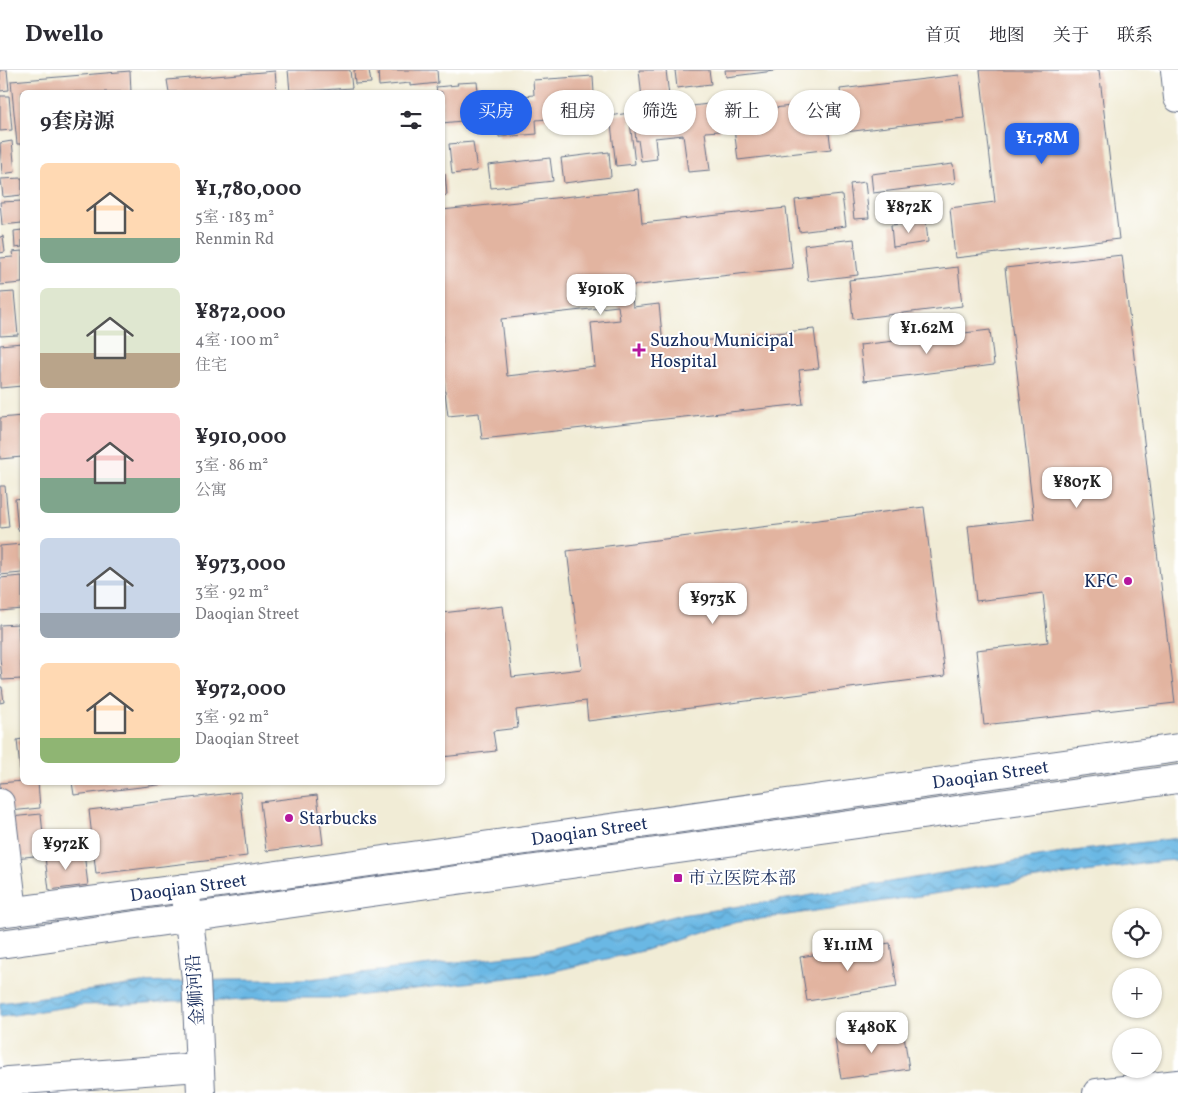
<!DOCTYPE html>
<html lang="zh">
<head>
<meta charset="utf-8">
<style>
	:root { --surface:#fff; --page:#f7f7f7; --text:#2b2b33; --muted:#7c7c81; --line:#e1e1e2; --accent:#2563eb }
	body { margin:0; font-family:Vollkorn,"Noto Serif SC",serif; background:var(--page); color:var(--text); height:100vh; display:flex; flex-direction:column; font-size:19px; white-space:nowrap }
	* { box-sizing:border-box; margin:0 }
	p { font-size:16px; color:var(--muted) }
	.icon { flex:none; width:28px; height:28px; fill:none; stroke:currentColor; stroke-width:2; stroke-linecap:round; stroke-linejoin:round }
	.map { position:relative; flex:1; overflow:hidden }
	.details { position:absolute; left:20px; top:20px; width:425px; height:695px; display:flex; flex-direction:column; background:var(--surface); border-radius:8px; box-shadow:0 1px 4px #0004 }
	.details>* { flex:none }
	.top-card { position:absolute; left:460px; top:20px; width:475px; height:45px; display:flex; gap:10px }
	.buttons { position:absolute; left:1112px; top:838px; display:grid; gap:10px }
	.buttons a { display:grid; place-items:center; width:50px; height:50px; border-radius:50%; background:var(--surface); box-shadow:0 1px 4px #0004; font-size:25px }
	.price { position:absolute; translate:-50% -42px; padding:0 11px; border-radius:10px; background:#fff; color:#222; font-size:16px; line-height:32px; filter:drop-shadow(0 1px 2px #0008) }
	.price::after { content:''; position:absolute; left:50%; top:30px; width:15px; height:11px; margin-left:-8px; background:inherit; clip-path:polygon(0 0,100% 0,50% 100%) }
	.price.on { background:var(--accent); color:#fff }
	ul { padding:0; list-style:none }
	li { display:flex; align-items:center; gap:15px; height:125px; padding:0 20px }
	li span { display:grid; place-items:center; flex:none; width:140px; height:100px; border-radius:8px; color:#555 }
	li>.icon { margin-inline-start:auto }
	span .icon { width:60px; height:60px; fill:#fffc; stroke-width:1 }
	li b { font-size:21px }
	h2 { display:flex; justify-content:space-between; align-items:center; height:60px; padding:0 20px; font-size:21px }
	.tag { padding:0 18px; border-radius:22px; background:var(--surface); box-shadow:0 1px 4px #0004; font-size:18px; line-height:45px }
	.tag.on { background:var(--accent); color:#fff }
	header { display:flex; align-items:center; gap:30px; box-sizing:border-box; height:70px; padding:0 25px; background:var(--surface); border-bottom:1px solid var(--line) }
	header strong { font-size:24px }
	nav { display:flex; gap:28px; margin-inline-start:auto; font-size:18px }
	.map>svg:first-child { display:block }
	.water { fill:url(#water-waves); stroke:#4374a1 }
	.building { fill:#e2b4a0; fill-rule:evenodd }
	.lines { fill:none; stroke-linecap:round; stroke-linejoin:round }
	.minor-casing { stroke:#667188; stroke-width:30 }
	.tertiary-casing { stroke:#667188; stroke-width:30 }
	.secondary-casing { stroke:#667188; stroke-width:30 }
	.primary-casing { stroke:#667188; stroke-width:30 }
	.minor { stroke:#fff; stroke-width:28 }
	.tertiary { stroke:#fff; stroke-width:28 }
	.secondary { stroke:#fff; stroke-width:28 }
	.primary { stroke:#fff; stroke-width:28 }
	.poi-dot { fill:#b5179e; stroke:#fff; stroke-width:2 }
	.labels { text-anchor:middle; stroke-width:4; stroke-linejoin:round; paint-order:stroke }
	.poi-label { font-size:18px; fill:#1b2f5e; stroke:#fff; text-anchor:start }
	.street-label { font-size:18px; fill:#1b2f5e; stroke:#fff }
</style>
</head>
<body>
<header>
<strong>Dwello</strong>
<nav><a>首页</a><a>地图</a><a>关于</a><a>联系</a></nav>
</header>
<div class="map">
<svg width="1178" height="1023" viewBox="0 0 1178 1023">
	<defs>
		<pattern id="water-waves" width="16" height="10" patternUnits="userSpaceOnUse" patternTransform="scale(1.25)"><rect width="16" height="10" fill="#6bb8e4"/><path d="M0 5q4-4 8 0t8 0" fill="none" stroke="#5796bc"/></pattern>
	</defs>
	<rect width="100%" height="100%" fill="#fff"/>
	<filter id="ink" filterUnits="userSpaceOnUse"><feTurbulence type="fractalNoise" baseFrequency=".02" numOctaves="2"/><feDisplacementMap in="SourceGraphic" scale="10" xChannelSelector="R" yChannelSelector="G"/><feConvolveMatrix kernelMatrix="1 2 1 2 8 2 1 2 1" color-interpolation-filters="sRGB"/></filter>
	<filter id="wash" filterUnits="userSpaceOnUse"><feTurbulence type="fractalNoise" baseFrequency=".0096" numOctaves="4" result="noise"/><feDisplacementMap in="SourceGraphic" scale="20" xChannelSelector="R" yChannelSelector="G"/><feGaussianBlur stdDeviation="1.12" result="paint"/><feColorMatrix in="noise" values="0 0 0 0 0 0 0 0 0 0 0 0 0 0 0 0 0 1.4 0 .05"/><feComposite in="paint" operator="in"/></filter>
	<g filter="url(#wash)">
		<rect width="100%" height="100%" fill="#f1ecd6"/>
		<!-- water -->
		<path class="water" d="M1178,768V790L1162,791L732,853L708,859L646,880L541,904L338,928H277L228,931H174L133,934L81,935L0,947V933L142,913L227,910H301L534,883L674,846L800,827L1074,781Z"/>
		<g id="blocks">
			<!-- building -->
			<path class="building" d="M0,0H7L9,20L0,21Z
				M288,0H350L352,18L290,22Z
				M354,0H369L371,13L355,14Z
				M378,0H437L438,13L410,16V13L379,16Z
				M639,0H666L670,35L643,38Z
				M675,0H709L711,14L677,18Z
				M725,0H774V1L726,7Z
				M980,0H1099L1119,169L955,188L950,138L995,132Z
				M130,1L131,22H22V74H17L11,11Z
				M275,1L277,22H169L167,10Z
				M959,5L964,48L845,62L840,19Z
				M593,6L595,40L583,41V46L536,50L537,64L499,67L496,28L534,25L533,10Z
				M477,12L481,49L442,53V22H437L436,17L458,15L457,13Z
				M0,26H9L12,60L0,61Z
				M825,32L831,79L738,90L732,43Z
				M717,33L720,61L705,62L710,100L688,102L683,65L655,68L657,89L641,91L638,70L636,71L633,43Z
				M629,43L635,94L616,96L610,46Z
				M12,71L15,102L2,104L0,73Z
				M473,72L477,101L452,104L449,74Z
				M609,82L611,107L564,113L561,88Z
				M550,88L553,111L491,118L488,95Z
				M953,94L955,113L873,123L871,104Z
				M442,104H445L447,125L442,126Z
				M22,108V125L3,127L1,109Z
				M865,112L869,148L854,149L850,114Z
				M639,119L642,153L786,138L793,198L631,216L633,237L659,234L663,275L814,259L819,298L799,300L803,334L482,369L479,343L448,346L442,298V192H444L442,177V140ZM618,236L620,250L591,253L595,296L507,306L501,249Z
				M842,125L846,156L799,162L795,130Z
				M22,131V153L2,155L0,132Z
				M926,151L928,172L893,177L891,155Z
				M22,160V177L15,178L14,161Z
				M3,166L5,182L0,183V167Z
				M854,169L858,205L808,211L804,175Z
				M22,181V213L0,215V188L13,187L12,182Z
				M1122,185L1175,633L984,655L976,580L1048,572L1043,523L976,531L968,456L1034,449L1005,198Z
				M958,197L962,236L853,249L849,210Z
				M14,222L18,265L0,266V223Z
				M990,260L994,295L864,311L860,275Z
				M22,273V316L0,318V275Z
				M22,346V387L0,389V348Z
				M0,416H5L9,457L0,458Z
				M22,428V460H18L15,429Z
				M924,437L945,606L588,651L586,631L516,640L518,658L493,661L496,681L442,687V543L503,536L512,607L582,599L567,481Z
				M22,474V503L0,505V476Z
				M22,506V539L0,541V508Z
				M18,554L22,609L2,610L0,588V555Z
				M0,617H2L4,632L0,633Z
				M22,669V709H21L17,670Z
				M22,711V712H38L40,738L0,742V713Z
				M72,712H166V714L74,725Z
				M240,722L247,786L96,804L89,740Z
				M317,725L323,774L266,781L260,732Z
				M41,744L45,785L4,789L0,748Z
				M84,783L88,815L49,820L45,787Z
				M890,873L897,917L807,931L800,887Z
				M903,958L909,999L841,1009L835,969Z"/>
		</g>
	</g>
	<g filter="url(#ink)">
		<use href="#blocks" fill-opacity="0" stroke="#667188" stroke-width="1"/>
		<g class="lines">
			<defs>
				<path id="minor" d="M0,733L13,841
					M0,1013L8,1011L199,997
					M1097,1023L1178,1014"/>
				<path id="tertiary" d="M185,818L196,908L201,1023"/>
				<g id="secondary">
					<path id="s1" d="M0,843L185,818L1178,678"/>
					<path d="M0,874L1178,709"/>
				</g>
				<path id="primary" d="M1175,0L1178,28"/>
			</defs>
			<!-- minor casing -->
			<use href="#minor" class="minor-casing"/>
			<!-- tertiary casing -->
			<use href="#tertiary" class="tertiary-casing"/>
			<!-- secondary casing -->
			<use href="#secondary" class="secondary-casing"/>
			<!-- primary casing -->
			<use href="#primary" class="primary-casing"/>
			<!-- minor -->
			<use href="#minor" class="minor"/>
			<!-- tertiary -->
			<use href="#tertiary" class="tertiary"/>
			<!-- secondary -->
			<use href="#secondary" class="secondary"/>
			<!-- primary -->
			<use href="#primary" class="primary"/>
		</g>
	</g>
	<!-- markers -->
	<g class="poi-dot">
		<path d="M636.5 272.5h5v5h5v5h-5v5h-5v-5h-5v-5h5z"/>
		<circle cx="1128" cy="511" r="5"/>
		<circle cx="289" cy="748" r="5"/>
		<rect x="673" y="803" width="10" height="10" rx="2.5"/>
	</g>
	<g class="labels">
		<!-- poi labels -->
		<g class="poi-label">
			<text x="650" y="276">Suzhou Municipal<tspan x="650" dy="21">Hospital</tspan></text>
			<text x="1118" y="517" text-anchor="end">KFC</text>
			<text x="299" y="754">Starbucks</text>
			<text x="688" y="814">市立医院本部</text>
		</g>
		<!-- street labels -->
		<g class="street-label">
			<text dy="6" stroke="none"><textPath href="#s1" startOffset="1000">Daoqian Street</textPath></text>
			<text dy="6" stroke="none"><textPath href="#s1" startOffset="595">Daoqian Street</textPath></text>
			<text dy="6" stroke="none"><textPath href="#s1" startOffset="190">Daoqian Street</textPath></text>
			<text transform="translate(195 920) rotate(-94)" y="6">金狮河沿</text>
		</g>
	</g>
</svg>
<div class="buttons">
<a><svg class="icon" aria-label="locate" viewBox="0 0 24 24"><circle cx="12" cy="12" r="6"/><path d="M12 2v4M12 18v4M2 12h4M18 12h4"/></svg></a>
<a>+</a>
<a>−</a>
</div>
<b class="price on" style="left:1042px;top:95px">¥1.78M</b>
<b class="price" style="left:909px;top:164px">¥872K</b>
<b class="price" style="left:601px;top:246px">¥910K</b>
<b class="price" style="left:927px;top:285px">¥1.62M</b>
<b class="price" style="left:1077px;top:439px">¥807K</b>
<b class="price" style="left:713px;top:555px">¥973K</b>
<b class="price" style="left:66px;top:801px">¥972K</b>
<b class="price" style="left:848px;top:902px">¥1.11M</b>
<b class="price" style="left:872px;top:984px">¥480K</b>
<div class="top-card">
<a class="tag on">买房</a>
<a class="tag">租房</a>
<a class="tag">筛选</a>
<a class="tag">新上</a>
<a class="tag">公寓</a>
</div>
<section class="details">
<h2>9套房源<svg class="icon" aria-label="filters" viewBox="0 0 24 24"><path d="M4 7h16M4 17h16"/><circle cx="9" cy="7" r="2"/><circle cx="15" cy="17" r="2"/></svg></h2>
<ul>
<li><span style="background:linear-gradient(#ffd9b3 75%,#7fa58c 0)"><svg class="icon" aria-label="home" viewBox="0 0 24 24"><path d="M3 11l9-7 9 7M6 9v11h12V9"/></svg></span><div><b>¥1,780,000</b><p>5室 · 183 m²</p><p>Renmin Rd</p></div></li>
<li><span style="background:linear-gradient(#dfe7d0 65%,#b9a48a 0)"><svg class="icon" aria-label="home" viewBox="0 0 24 24"><path d="M3 11l9-7 9 7M6 9v11h12V9"/></svg></span><div><b>¥872,000</b><p>4室 · 100 m²</p><p>住宅</p></div></li>
<li><span style="background:linear-gradient(#f6c9c9 65%,#7fa58c 0)"><svg class="icon" aria-label="home" viewBox="0 0 24 24"><path d="M3 11l9-7 9 7M6 9v11h12V9"/></svg></span><div><b>¥910,000</b><p>3室 · 86 m²</p><p>公寓</p></div></li>
<li><span style="background:linear-gradient(#c9d6e8 75%,#9aa5b1 0)"><svg class="icon" aria-label="home" viewBox="0 0 24 24"><path d="M3 11l9-7 9 7M6 9v11h12V9"/></svg></span><div><b>¥973,000</b><p>3室 · 92 m²</p><p>Daoqian Street</p></div></li>
<li><span style="background:linear-gradient(#ffd9b3 75%,#8fb573 0)"><svg class="icon" aria-label="home" viewBox="0 0 24 24"><path d="M3 11l9-7 9 7M6 9v11h12V9"/></svg></span><div><b>¥972,000</b><p>3室 · 92 m²</p><p>Daoqian Street</p></div></li>
</ul>
</section>
</div>
</body>
</html>
